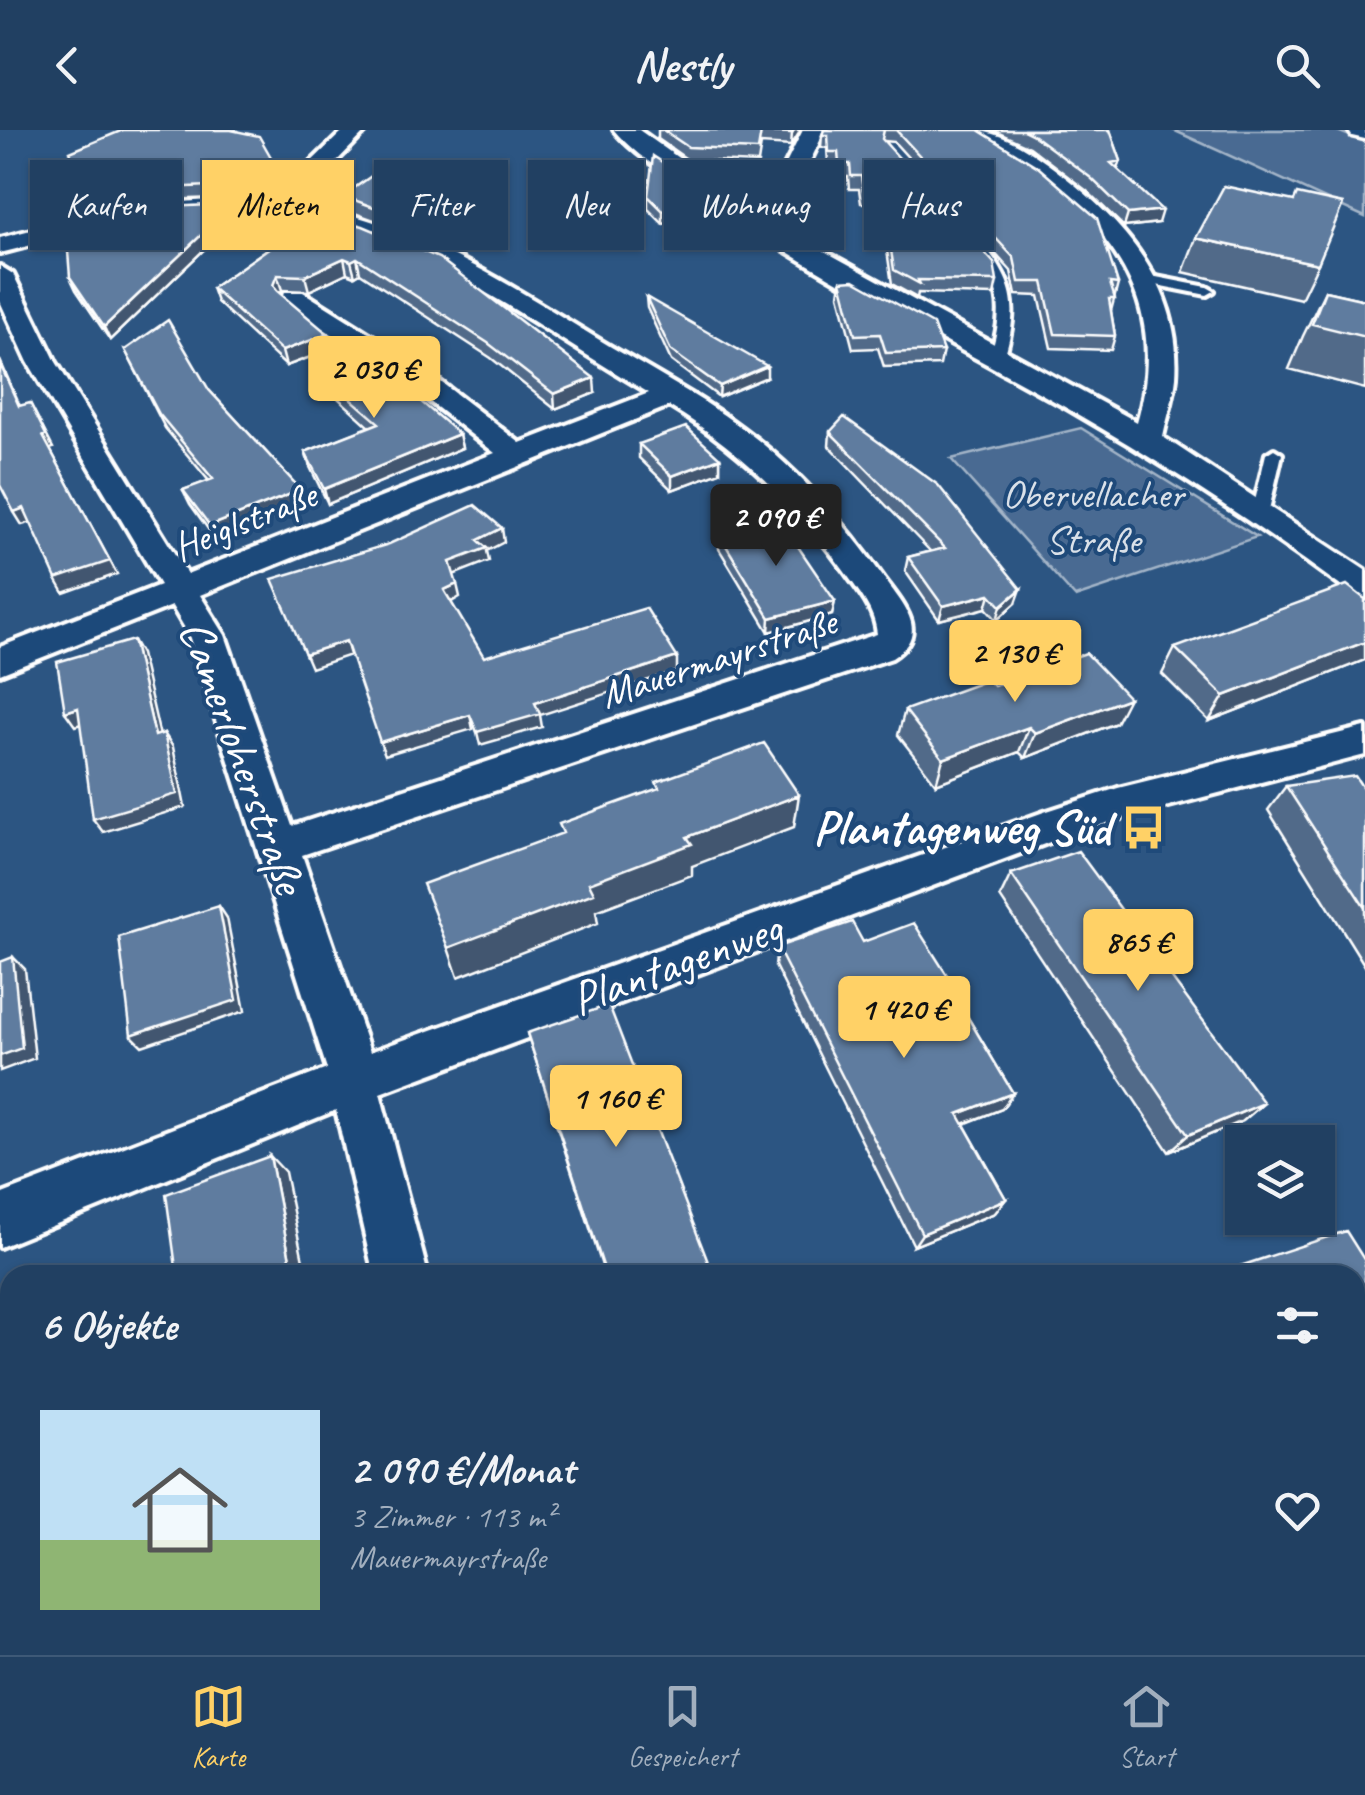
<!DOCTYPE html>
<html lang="de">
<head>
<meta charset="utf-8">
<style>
	:root { --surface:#214062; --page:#2d4b6b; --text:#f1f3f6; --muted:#a2afbe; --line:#3e5977; --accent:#ffd166 }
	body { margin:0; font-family:Caveat,sans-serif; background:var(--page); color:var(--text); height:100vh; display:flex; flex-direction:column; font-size:38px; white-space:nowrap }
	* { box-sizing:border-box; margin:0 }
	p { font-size:32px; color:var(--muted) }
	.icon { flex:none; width:55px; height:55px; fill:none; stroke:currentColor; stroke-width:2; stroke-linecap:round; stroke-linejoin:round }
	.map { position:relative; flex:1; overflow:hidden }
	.sheet { position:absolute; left:0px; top:1135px; width:1365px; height:390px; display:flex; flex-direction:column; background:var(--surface); border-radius:30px 30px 0 0; box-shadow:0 2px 8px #0004,0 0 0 2px var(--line) }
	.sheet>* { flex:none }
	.banner { position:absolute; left:30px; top:30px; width:1305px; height:90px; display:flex; gap:20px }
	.buttons { position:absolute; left:1225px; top:995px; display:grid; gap:20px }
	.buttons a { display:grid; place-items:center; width:110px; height:110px; border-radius:0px; background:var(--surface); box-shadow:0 2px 8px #0004,0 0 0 2px var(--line); font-size:50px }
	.price { position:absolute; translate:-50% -85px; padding:0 22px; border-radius:10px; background:var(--accent); color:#111; font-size:32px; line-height:65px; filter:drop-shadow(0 2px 5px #0008) }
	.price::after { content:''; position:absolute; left:50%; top:60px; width:30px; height:22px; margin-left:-15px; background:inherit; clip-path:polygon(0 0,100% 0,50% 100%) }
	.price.active { background:#222; color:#fff }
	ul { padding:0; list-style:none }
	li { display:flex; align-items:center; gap:30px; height:250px; padding:0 40px }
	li+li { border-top:2px solid var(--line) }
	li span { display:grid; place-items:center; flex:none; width:280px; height:200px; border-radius:0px; color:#555 }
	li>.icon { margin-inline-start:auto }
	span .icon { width:120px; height:120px; fill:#fffc; stroke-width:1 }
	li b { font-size:42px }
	h2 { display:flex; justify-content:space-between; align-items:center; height:120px; padding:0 40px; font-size:42px }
	.tag { padding:0 35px; border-radius:0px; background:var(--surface); box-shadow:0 2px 8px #0004,0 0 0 2px var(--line); font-size:35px; line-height:90px }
	.tag.active { background:var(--accent); color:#111 }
	header { display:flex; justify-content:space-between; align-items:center; height:130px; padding:0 40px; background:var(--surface); font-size:45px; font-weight:600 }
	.dock { display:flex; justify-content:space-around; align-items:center; height:140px; border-top:2px solid var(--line); background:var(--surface); font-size:28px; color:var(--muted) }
	.dock a { display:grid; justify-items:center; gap:5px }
	.dock .active { color:var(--accent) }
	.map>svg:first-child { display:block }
	.built { fill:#3b618b }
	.green { fill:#486b92; stroke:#a4b5c8; stroke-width:2.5 }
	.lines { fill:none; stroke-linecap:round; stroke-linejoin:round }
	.service-casing { stroke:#fff; stroke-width:8 }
	.minor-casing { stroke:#fff; stroke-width:8 }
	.tertiary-casing { stroke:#fff; stroke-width:8 }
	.secondary-casing { stroke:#fff; stroke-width:7 }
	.service { fill:#1f4a7a; fill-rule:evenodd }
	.minor { fill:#1f4a7a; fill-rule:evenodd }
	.tertiary { fill:#1f4a7a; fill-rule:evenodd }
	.secondary { fill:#1f4a7a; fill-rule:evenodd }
	.wall { fill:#516b89; stroke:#fff; stroke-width:2.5 }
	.shaded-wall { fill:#42576f; stroke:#fff; stroke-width:2.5 }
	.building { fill:#5e7c9f; stroke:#fff; stroke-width:2.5 }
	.labels { text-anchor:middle; stroke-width:8; stroke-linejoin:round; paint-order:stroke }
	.far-park-label { font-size:40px; fill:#dae1e9; stroke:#1f4a7a }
	.far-street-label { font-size:40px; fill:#fff; stroke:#1f4a7a }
	.street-label { font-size:48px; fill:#fff; stroke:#1f4a7a }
	.poi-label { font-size:48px; font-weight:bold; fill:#fff; stroke:#1f4a7a; text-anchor:end }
</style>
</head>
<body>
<header><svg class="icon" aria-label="back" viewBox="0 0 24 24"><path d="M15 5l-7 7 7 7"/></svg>Nestly<svg class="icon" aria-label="search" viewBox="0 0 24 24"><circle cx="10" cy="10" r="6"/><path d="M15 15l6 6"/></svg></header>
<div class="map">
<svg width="1365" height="1525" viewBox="0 0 1365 1525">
	<rect width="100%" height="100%" fill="#2c5582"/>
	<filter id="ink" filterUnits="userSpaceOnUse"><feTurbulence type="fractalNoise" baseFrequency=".01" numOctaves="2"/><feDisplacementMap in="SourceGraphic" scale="20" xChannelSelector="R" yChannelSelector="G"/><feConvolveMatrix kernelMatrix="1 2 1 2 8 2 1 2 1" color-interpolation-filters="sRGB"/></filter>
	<g filter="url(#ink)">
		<!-- built -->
		<path class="built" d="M287,1515H441L443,1525H268Z"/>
		<!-- green -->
		<path class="green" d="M1173,0H1335L1365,12V87Z
			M1081,298L1257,407L1075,467L951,329Z"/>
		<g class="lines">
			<defs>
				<path id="service" d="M969,109H979C1014,152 1020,174 1004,228L997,232L990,228C1006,174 1001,156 968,112Z
					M1146,145L1207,157L1214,161L1207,165L1141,152V146Z
					M1274,319L1282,324L1268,384L1260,389L1252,384L1266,324Z"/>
				<path id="minor" d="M344,0H367L296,73C406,89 499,148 593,206C642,236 695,263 742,298C797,338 844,392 883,447C904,476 931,503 892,528L302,725L370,922L1044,682L1118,658L1365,597V625L1119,689L1058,709L380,963L428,1145H374L336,980L0,1117V1065L327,939L189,505L172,476L0,544V517L160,455L28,232L0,171V136L13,144L56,232L187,444L495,323L396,245L285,174L281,168L285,162H303L416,233L520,313L649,263C486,167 373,63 170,86C112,93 57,109 0,123V108C90,84 178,65 272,70ZM669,276C740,319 797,375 845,442C859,462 875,480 877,504L292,696L225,505L200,465Z
					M614,0H639L756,83L768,70L803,0H825L790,73L773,93L1137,292C1168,185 1124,109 1037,47C1015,32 984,20 966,0C1003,0 1032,22 1061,44C1126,94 1182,159 1176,247C1174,267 1167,287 1163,307L1365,440V468L1353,465C1242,383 1128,310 1007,245C905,189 801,135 705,69C675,49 637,28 614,0Z
					M463,1515H527L530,1525H466Z"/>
				<path id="tertiary" d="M1365,1393V1469L1355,1473V1397Z
					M1160,1515H1247L1243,1525H1156Z"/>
				<path id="secondary" d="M1348,0H1365V9L1352,6Z"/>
			</defs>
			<!-- service casing -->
			<use href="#service" class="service-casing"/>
			<!-- minor casing -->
			<use href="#minor" class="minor-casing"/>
			<!-- tertiary casing -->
			<use href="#tertiary" class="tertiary-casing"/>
			<!-- secondary casing -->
			<use href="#secondary" class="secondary-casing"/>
			<!-- service -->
			<use href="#service" class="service"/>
			<!-- minor -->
			<use href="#minor" class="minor"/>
			<!-- tertiary -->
			<use href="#tertiary" class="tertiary"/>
			<!-- secondary -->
			<use href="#secondary" class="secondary"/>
		</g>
		<!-- wall -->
		<path class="wall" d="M123,0H236L276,36L279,48L260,66L168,70L69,87L80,47Z
			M658,0H801L791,16L761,14L758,33L688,30L658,9Z
			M824,0H978L1118,154L1111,181L1115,206L1111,220L1051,218L1039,166L1016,165L1011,141L894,12L884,11L997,151L994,165L918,163L917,168L892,154L882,87H876L874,73H861L859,59H849L848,47H838L836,34H828L827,18L821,17L822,5Z
			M992,0H1110L1121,31L1118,39L1158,93L1124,97L1087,61L1030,17Z
			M343,66L460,68L430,110L346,80Z
			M648,66L711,84L663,94L648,79Z
			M317,84L595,263L555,279L491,228L360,143L355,146L347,143L309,161L282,160L280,164L332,219L286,236L217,172L212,158Z
			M238,87L110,210L76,160L70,147Z
			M1196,108L1318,134L1301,169L1183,142Z
			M841,151L943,221L940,235L884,237L878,218L853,219L839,165Z
			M1325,161L1365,170V259L1289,239L1303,206Z
			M646,167L767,247L719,267L671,231L647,178Z
			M125,220L209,260L301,360L306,374L216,410L190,374L183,360L209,351L165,298Z
			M313,236L459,304L462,318L328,374L310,337L305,322L370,297L318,250Z
			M830,302L1016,473L997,490L986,478L939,490L905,441L908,427L930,421L829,316Z
			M639,314L720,328V342L672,360L639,328Z
			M719,404L835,471L832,485L769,502L719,419Z
			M1365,469V530L1209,591L1162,544L1175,518Z
			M905,580L1116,593L1025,628L1019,622L936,654L898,605Z
			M1286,656L1365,661V836L1268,680Z
			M1011,744L1264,973L1243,991L1169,1022L1000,767Z
			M863,812L959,864L957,869L1013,963L1002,979L964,994L1006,1069L995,1083L914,1116L775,836L777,817Z
			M527,903L713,1145H605Z"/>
		<!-- shaded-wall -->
		<path class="shaded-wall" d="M794,0H801L791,16L792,3Z
			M276,36L279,48L260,66L257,54Z
			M457,55L460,68L430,110L428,97Z
			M164,58L168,70L69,87L64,75Z
			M711,70V84L663,94V81Z
			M234,74L238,87L110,210L104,197Z
			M1162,80L1158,93L1124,97L1128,84Z
			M344,128L347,143L309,161L305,146Z
			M357,128L360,143L355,146L351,131Z
			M277,145L282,160L278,170L273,155Z
			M328,204L332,219L286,236L282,221Z
			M0,230L26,290L19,276L0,234Z
			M767,236V247L719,267L720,256Z
			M594,248L595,263L555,279L554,264Z
			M30,273L53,318L50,319L117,444L64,463L56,449L43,306Z
			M459,304L462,318L328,374L324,359Z
			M720,328V342L672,360V346Z
			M301,360L306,374L216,410L210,396Z
			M24,378L32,392L22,395L14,382Z
			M502,398L504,412L487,421L489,431L453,445L450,432L478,410Z
			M457,454L460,467L448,474L444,460Z
			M1021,459L1016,473L997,490L1001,476Z
			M990,464L986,478L939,490L943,476Z
			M835,471L832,485L769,502L770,488Z
			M133,510L141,524L163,619L155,606Z
			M346,511L350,525L311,538L305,524Z
			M1365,512V530L1209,591L1224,566Z
			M677,527V541L540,585L542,597L480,615L477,602L535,573Z
			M1129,568L1116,593L1025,628L1035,603Z
			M78,578L87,592L75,596L65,582Z
			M470,585L473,599L385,625L380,612Z
			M1029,597L1019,622L936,654L943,629Z
			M164,603L173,617L185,677L103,702L93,689Z
			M799,665L794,697L692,736V745L596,781L598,793L458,847L448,818L687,707Z
			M219,776L227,788L245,881L142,916L131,905Z
			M13,827L25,839L35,928L0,941V926Z
			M1013,963L1002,979L950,999L958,984Z
			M1264,973L1243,991L1169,1022L1188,1005Z
			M270,1026L285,1042L306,1145H293Z
			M1006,1069L995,1083L914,1116L922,1104Z"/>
		<!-- building -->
		<path class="building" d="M123,0H231L259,6L276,36L257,54L164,58L64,75L62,51L80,47L70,22Z
			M663,0H794L792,3L761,2L758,20L688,17Z
			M824,0H884L882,9L994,133L997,151L918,150L920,154L894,140L884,74H878L876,60H863L861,46H851L850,34H839L838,22H829L828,5H822Z
			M896,0H978L1038,37L1097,88L1118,154L1110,153L1115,169H1109L1115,206L1055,204L1043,152H1019L1014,128Z
			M1023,0H1110L1121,31L1111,33L1162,80L1128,84L1091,48L1033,5Z
			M653,26L688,49L711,70L663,81L648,66Z
			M390,33L457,55L428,97L343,66Z
			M1224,56L1294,71L1297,64L1343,74L1318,134L1196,108Z
			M234,74L104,197L70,147L66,96L166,77Z
			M317,84L363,96L439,128L594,248L554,264L488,213L357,128L351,131L344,128L305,146L277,145L273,155L277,161L328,204L282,221L212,158Z
			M854,150L933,194L943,221L886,223L880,204L855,205L841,151Z
			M1325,161L1365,170V207L1312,194Z
			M646,167L767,236L720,256L671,221Z
			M168,190L209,260L301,360L210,396L183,360L213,349L159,284L125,220Z
			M359,219L459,304L324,359L305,322L379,293L313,236Z
			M0,234L19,276L30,273L46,305L43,306L110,431L56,449L24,378L14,382L0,355Z
			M844,287L938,355L1021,459L1001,476L990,464L943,476L908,427L945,418L830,302Z
			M686,297L720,328L672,346L639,314Z
			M475,375L502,398L478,410L487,418L450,432L457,454L444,460L484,527L646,478L677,527L535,573L540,584L477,602L470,585L380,612L346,511L305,524L272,449L389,414Z
			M780,390L835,471L770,488L719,404Z
			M1347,455L1365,469V512L1224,566L1175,518Z
			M133,510L155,606L164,603L177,664L93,689L78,578L65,582L57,532Z
			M1086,523L1129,568L1035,603L1029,597L943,629L905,580L988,550L994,556Z
			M764,613L799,665L687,707L692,714L589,753L594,763L448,818L423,754L563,703L559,694L659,658L656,652Z
			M1355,646L1365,661V778L1286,656Z
			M1078,721L1264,973L1188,1005L1011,744Z
			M219,776L237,870L131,905L119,807Z
			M852,792L863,812L914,793L959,864L955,866L1013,963L958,984L1006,1069L922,1104L777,817Z
			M13,827L22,918L0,926V832Z
			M609,875L713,1145H606L527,903Z
			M270,1026L293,1145H177L166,1064Z
			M1346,1101L1365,1131V1265L1355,1269V1145H1213Z
			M697,1515H788L789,1519L772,1525H699Z"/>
	</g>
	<!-- icons -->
	<defs>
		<symbol id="bus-bare" viewBox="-9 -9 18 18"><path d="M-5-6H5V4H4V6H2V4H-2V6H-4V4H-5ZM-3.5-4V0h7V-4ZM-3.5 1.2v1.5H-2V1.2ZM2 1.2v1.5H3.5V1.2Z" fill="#ffd166" stroke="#1f4a7a" stroke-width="2.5" paint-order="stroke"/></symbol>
	</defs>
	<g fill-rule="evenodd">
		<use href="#bus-bare" x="1112" y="666" width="63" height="63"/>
	</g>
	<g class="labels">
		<!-- far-park labels -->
		<g class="far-park-label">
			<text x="1093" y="377">Obervellacher<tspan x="1093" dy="46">Straße</tspan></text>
		</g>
		<!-- far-street labels -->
		<g class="far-street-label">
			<text transform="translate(244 390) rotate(-22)" y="14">Heiglstraße</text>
			<text transform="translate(718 527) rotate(-18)" y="14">Mauermayrstraße</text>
		</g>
		<!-- street labels -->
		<g class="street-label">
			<text transform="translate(244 626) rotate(70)" y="17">Camerloherstraße</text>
			<text transform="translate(676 832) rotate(-20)" y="17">Plantagenweg</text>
		</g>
		<!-- poi labels -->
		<g class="poi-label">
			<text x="1110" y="714">Plantagenweg Süd</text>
		</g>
	</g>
</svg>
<div class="buttons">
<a><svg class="icon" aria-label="layers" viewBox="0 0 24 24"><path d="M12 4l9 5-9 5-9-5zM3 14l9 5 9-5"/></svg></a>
</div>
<b class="price" style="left:374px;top:291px">2 030 €</b>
<b class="price active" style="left:776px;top:439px">2 090 €</b>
<b class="price" style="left:1015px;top:575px">2 130 €</b>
<b class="price" style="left:1138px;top:864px">865 €</b>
<b class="price" style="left:904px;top:931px">1 420 €</b>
<b class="price" style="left:616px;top:1020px">1 160 €</b>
<div class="banner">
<a class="tag">Kaufen</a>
<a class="tag active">Mieten</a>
<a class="tag">Filter</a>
<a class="tag">Neu</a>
<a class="tag">Wohnung</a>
<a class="tag">Haus</a>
</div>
<section class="sheet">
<h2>6 Objekte<svg class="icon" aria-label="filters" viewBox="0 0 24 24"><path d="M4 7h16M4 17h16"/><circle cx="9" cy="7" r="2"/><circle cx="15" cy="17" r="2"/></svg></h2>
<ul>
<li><span style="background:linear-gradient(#bfe0f5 65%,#8fb573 0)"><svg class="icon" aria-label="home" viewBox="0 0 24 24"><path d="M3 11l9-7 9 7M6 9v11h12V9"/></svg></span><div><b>2 090 €/Monat</b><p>3 Zimmer · 113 m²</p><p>Mauermayrstraße</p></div><svg class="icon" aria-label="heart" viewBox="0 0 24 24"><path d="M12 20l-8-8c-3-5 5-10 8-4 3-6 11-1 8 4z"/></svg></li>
</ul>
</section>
</div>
<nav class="dock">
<a class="active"><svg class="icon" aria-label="map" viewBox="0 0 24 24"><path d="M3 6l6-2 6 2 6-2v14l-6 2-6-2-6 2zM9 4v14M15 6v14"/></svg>Karte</a>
<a><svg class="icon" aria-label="saved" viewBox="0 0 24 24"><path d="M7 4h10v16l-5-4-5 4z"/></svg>Gespeichert</a>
<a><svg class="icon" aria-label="home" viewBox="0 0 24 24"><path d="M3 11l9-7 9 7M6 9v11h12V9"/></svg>Start</a>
</nav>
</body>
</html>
